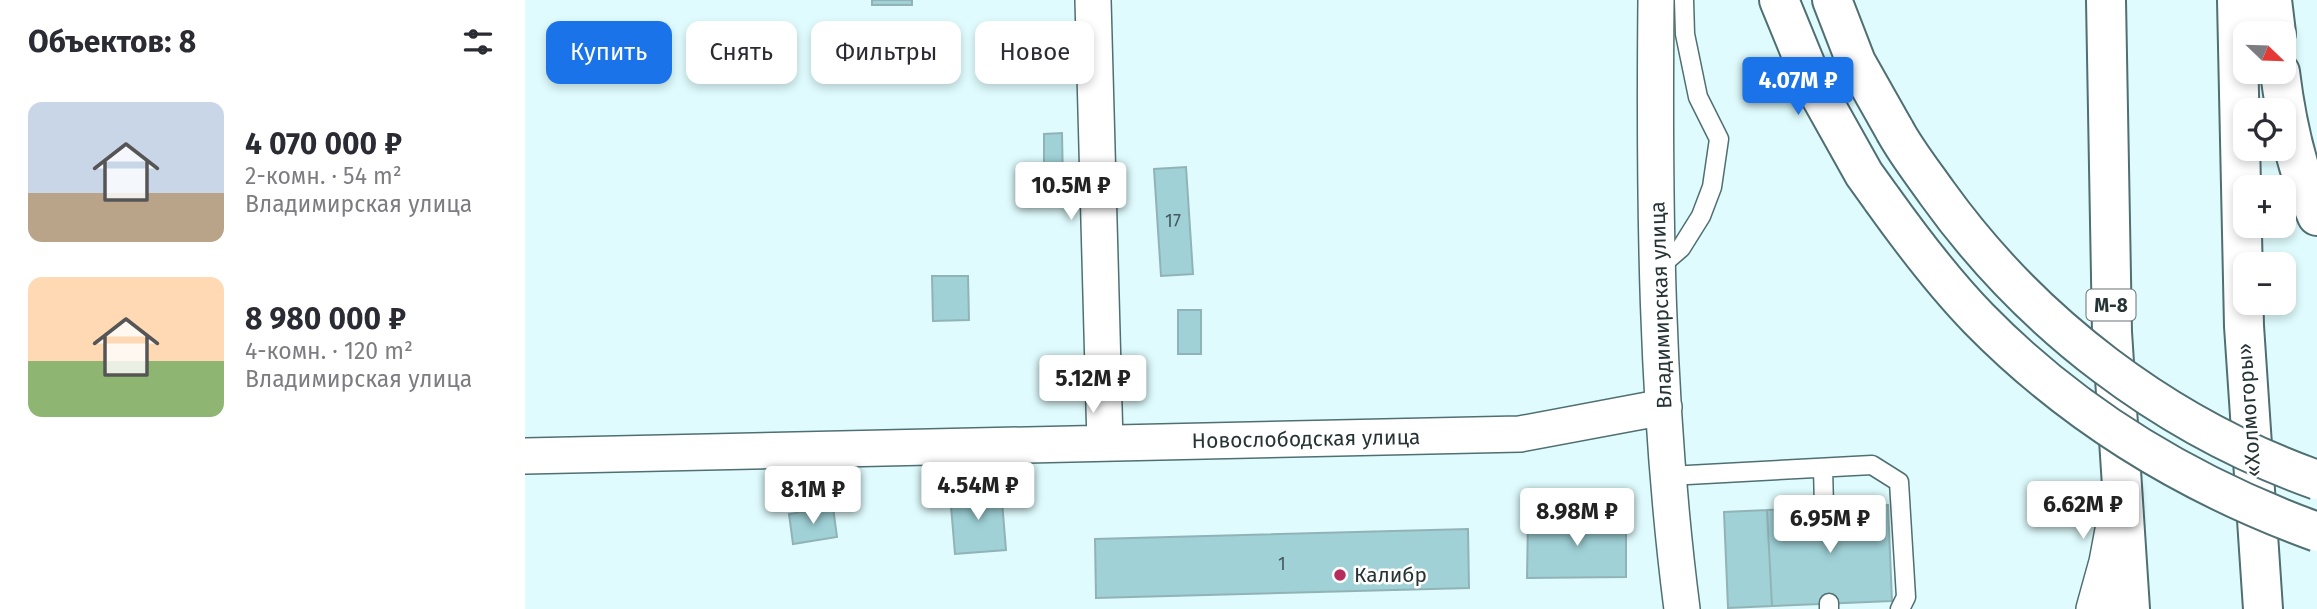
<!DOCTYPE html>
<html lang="ru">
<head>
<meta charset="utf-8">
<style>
	:root { --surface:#fff; --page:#f2f2f3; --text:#2b2b33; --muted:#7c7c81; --accent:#1a73e8 }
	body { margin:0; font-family:"Fira Sans",sans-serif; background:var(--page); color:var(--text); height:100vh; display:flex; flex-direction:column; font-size:26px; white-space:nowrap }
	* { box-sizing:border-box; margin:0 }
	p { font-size:23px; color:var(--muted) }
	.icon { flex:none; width:38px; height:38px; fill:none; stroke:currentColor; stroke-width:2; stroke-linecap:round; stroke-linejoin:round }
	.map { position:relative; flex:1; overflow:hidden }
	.details { display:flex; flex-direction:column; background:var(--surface); width:525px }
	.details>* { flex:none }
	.banner { position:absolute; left:21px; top:21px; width:665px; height:63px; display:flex; gap:14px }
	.needle { width:46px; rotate:113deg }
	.tools { position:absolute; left:1708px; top:21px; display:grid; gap:14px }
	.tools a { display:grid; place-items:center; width:63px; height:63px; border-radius:14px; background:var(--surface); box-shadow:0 4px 10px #0003; font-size:35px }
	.price { position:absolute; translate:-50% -60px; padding:0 16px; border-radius:7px; background:#fff; color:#222; font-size:23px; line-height:46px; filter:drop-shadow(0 2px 4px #0008) }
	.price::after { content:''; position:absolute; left:50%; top:42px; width:21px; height:16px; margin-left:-10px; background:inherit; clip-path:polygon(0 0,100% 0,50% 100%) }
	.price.on { background:var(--accent); color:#fff }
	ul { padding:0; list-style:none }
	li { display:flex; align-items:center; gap:21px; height:175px; padding:0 28px }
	li span { display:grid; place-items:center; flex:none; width:196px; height:140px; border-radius:14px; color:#555 }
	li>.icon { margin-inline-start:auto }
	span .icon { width:84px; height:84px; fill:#fffc; stroke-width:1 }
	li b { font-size:30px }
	h2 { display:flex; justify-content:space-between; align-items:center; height:84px; padding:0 28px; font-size:30px }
	.tag { padding:0 24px; border-radius:14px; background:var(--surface); box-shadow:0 4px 10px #0003; font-size:24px; line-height:63px }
	.tag.on { background:var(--accent); color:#fff }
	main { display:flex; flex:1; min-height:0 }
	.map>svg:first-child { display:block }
	.building { fill:#9fd1d6; stroke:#92b3b6; stroke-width:2 }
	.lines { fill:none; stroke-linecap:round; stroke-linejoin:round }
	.service-casing { stroke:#506f72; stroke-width:21 }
	.minor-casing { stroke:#506f72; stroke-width:38 }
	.secondary-casing { stroke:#506f72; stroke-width:42 }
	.trunk-casing { stroke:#506f72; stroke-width:42 }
	.service { stroke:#fff; stroke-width:18 }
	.minor { stroke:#fff; stroke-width:35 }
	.secondary { stroke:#fff; stroke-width:38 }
	.trunk { stroke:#fff; stroke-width:38 }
	.secondary-bridge-casing { stroke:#506f72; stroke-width:42; stroke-linecap:butt }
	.secondary-bridge { stroke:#fff; stroke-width:38 }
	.poi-dot { fill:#b82b5d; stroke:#fff; stroke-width:2.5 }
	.labels { text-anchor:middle; stroke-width:5; stroke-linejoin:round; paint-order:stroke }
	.number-label { font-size:18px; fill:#455b5d }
	.shield { fill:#fff; stroke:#687172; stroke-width:2 }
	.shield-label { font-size:19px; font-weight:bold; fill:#273435 }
	.street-label { font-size:21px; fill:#273435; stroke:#fff }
	.poi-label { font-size:21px; fill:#273435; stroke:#fff; text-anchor:start }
</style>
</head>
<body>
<main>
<section class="details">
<h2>Объектов: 8<svg class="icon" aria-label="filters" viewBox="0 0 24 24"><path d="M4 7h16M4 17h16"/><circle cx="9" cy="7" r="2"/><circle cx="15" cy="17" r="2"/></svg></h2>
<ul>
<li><span style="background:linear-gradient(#c9d6e8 65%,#b9a48a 0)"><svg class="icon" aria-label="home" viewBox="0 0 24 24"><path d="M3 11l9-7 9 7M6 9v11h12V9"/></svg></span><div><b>4 070 000 ₽</b><p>2-комн. · 54 m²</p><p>Владимирская улица</p></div></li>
<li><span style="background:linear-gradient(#ffd9b3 60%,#8fb573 0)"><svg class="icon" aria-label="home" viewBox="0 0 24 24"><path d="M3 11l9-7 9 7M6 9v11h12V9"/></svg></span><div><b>8 980 000 ₽</b><p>4-комн. · 120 m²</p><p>Владимирская улица</p></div></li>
</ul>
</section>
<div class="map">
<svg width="1792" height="609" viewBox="0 0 1792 609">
	<rect width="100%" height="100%" fill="#dffbfd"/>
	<!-- building -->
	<path class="building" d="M347,0H387V5H347Z
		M537,133L538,187H519V134Z
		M661,167L668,274L636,276L629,169Z
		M407,276H443L444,320L408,321Z
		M653,310H676V354H653Z
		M476,489L481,550L430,554L425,494Z
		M1363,505L1367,601L1247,606L1242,510Z
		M308,507L312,537L268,544L264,514Z
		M1242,510L1247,606L1203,608L1199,512Z
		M1101,518V577L1002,578L1003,519Z
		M943,529L944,588L571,598L570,539Z"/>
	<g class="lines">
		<defs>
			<path id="service" d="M1134,267L1156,248L1176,216L1187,187L1194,139L1173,97L1160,34L1159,0
				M1298,468L1299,507
				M1144,476L1347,465L1374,482L1381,597L1375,609
				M1304,603V609"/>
			<path id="minor" d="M568,0L580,443
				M1131,0C1129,203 1131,408 1157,609
				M0,456L995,434L1139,407
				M1569,609L1582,562L1591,514"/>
			<path id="secondary" d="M1254,0L1288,83L1339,174L1357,199
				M1307,0L1331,62L1370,131
				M1747,0L1751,33
				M1755,72C1761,121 1772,171 1792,216"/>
			<path id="trunk" d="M1581,0L1587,332L1605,609
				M1712,0L1719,326L1738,609"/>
		</defs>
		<!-- service casing -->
		<use href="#service" class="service-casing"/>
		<!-- minor casing -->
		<use href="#minor" class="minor-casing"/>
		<!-- secondary casing -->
		<use href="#secondary" class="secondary-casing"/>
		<!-- trunk casing -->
		<use href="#trunk" class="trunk-casing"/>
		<!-- service -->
		<use href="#service" class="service"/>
		<!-- minor -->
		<use href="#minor" class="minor"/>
		<!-- secondary -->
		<use href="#secondary" class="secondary"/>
		<!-- trunk -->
		<use href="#trunk" class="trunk"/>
		<defs>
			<path id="secondary-bridge" d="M1370,131C1382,153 1398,173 1412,193C1506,324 1640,426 1792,480
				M1357,199C1387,241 1418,282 1454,319C1550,417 1663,485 1792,532"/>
		</defs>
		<!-- secondary-bridge casing -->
		<use href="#secondary-bridge" class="secondary-bridge-casing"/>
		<!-- secondary-bridge -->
		<use href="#secondary-bridge" class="secondary-bridge"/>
	</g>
	<!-- markers -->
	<circle class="poi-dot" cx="815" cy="575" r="7"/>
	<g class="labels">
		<!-- number labels -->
		<g class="number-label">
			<text x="648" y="227">17</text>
			<text x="757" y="570">1</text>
		</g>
		<!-- shield labels -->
		<rect class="shield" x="1561.5" y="289.5" width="49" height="31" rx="5"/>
		<g class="shield-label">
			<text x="1586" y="312">М-8</text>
		</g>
		<!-- street labels -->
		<g class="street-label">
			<text transform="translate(1136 305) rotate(-92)" y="7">Владимирская улица</text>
			<text transform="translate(1724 410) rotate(-94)" y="7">«Холмогоры»</text>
			<text transform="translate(781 439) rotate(-1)" y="7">Новослободская улица</text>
		</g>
		<!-- poi labels -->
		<g class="poi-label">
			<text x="829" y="582">Калибр</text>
		</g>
	</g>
</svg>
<div class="tools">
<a><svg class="needle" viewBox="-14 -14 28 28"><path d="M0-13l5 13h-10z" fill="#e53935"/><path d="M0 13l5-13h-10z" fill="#7c7c81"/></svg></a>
<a><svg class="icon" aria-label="locate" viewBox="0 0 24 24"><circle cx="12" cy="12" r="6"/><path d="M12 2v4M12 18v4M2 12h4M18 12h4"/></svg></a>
<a>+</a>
<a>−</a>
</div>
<b class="price on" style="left:1273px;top:117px">4.07M ₽</b>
<b class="price" style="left:546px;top:222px">10.5M ₽</b>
<b class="price" style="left:568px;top:415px">5.12M ₽</b>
<b class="price" style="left:453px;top:522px">4.54M ₽</b>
<b class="price" style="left:288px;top:526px">8.1M ₽</b>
<b class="price" style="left:1558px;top:541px">6.62M ₽</b>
<b class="price" style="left:1052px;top:548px">8.98M ₽</b>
<b class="price" style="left:1305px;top:555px">6.95M ₽</b>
<div class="banner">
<a class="tag on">Купить</a>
<a class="tag">Снять</a>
<a class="tag">Фильтры</a>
<a class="tag">Новое</a>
</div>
</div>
</main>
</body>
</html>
